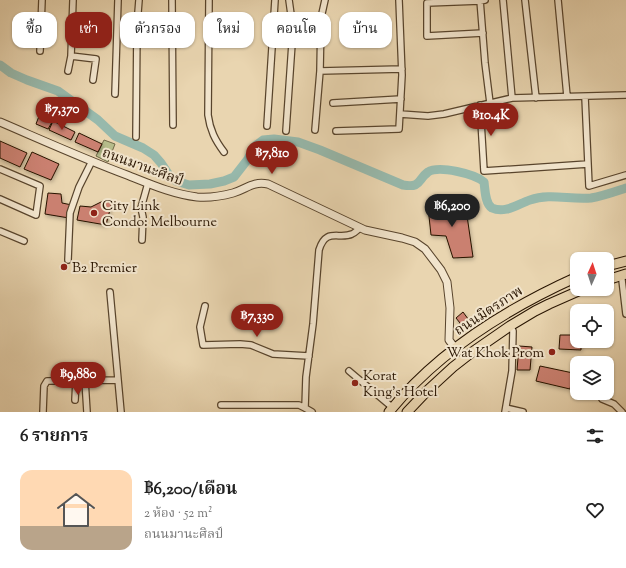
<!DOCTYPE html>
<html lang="th">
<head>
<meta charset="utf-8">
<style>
	:root { --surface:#fff; --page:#f6f6f6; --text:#222; --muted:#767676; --accent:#8f2418 }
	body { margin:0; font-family:"Sorts Mill Goudy","Noto Serif Thai",serif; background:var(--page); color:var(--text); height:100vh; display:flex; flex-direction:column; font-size:15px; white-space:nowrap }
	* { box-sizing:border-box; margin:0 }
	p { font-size:13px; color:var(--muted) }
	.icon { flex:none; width:22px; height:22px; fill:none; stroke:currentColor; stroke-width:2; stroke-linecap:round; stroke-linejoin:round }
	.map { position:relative; height:412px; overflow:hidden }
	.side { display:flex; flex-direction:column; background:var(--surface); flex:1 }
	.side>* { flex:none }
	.hud { position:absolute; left:12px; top:12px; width:400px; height:36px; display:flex; gap:8px }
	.needle { width:26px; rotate:3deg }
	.controls { position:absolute; left:570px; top:252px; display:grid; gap:8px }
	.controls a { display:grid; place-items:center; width:44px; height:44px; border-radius:8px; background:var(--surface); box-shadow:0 1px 3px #0004; font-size:20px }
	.price { position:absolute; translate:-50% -34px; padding:0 9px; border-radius:14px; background:var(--accent); color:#fff; font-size:13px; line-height:26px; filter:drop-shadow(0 1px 2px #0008) }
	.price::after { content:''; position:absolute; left:50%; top:24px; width:12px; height:9px; margin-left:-6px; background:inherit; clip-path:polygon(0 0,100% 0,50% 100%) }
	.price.selected { background:#222; color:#fff }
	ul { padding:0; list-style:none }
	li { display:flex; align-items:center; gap:12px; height:100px; padding:0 20px }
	li span { display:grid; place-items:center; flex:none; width:112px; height:80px; border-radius:12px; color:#555 }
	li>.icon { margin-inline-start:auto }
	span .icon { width:48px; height:48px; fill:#fffc; stroke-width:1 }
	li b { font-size:17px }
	h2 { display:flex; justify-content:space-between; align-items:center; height:48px; padding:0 20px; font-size:17px }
	.tag { padding:0 14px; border-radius:12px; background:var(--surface); box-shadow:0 1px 3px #0004; font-size:14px; line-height:36px }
	.tag.selected { background:var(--accent); color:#fff }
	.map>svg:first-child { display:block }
	.green { fill:#b7bd8b; stroke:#706846 }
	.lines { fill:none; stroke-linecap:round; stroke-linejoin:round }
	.river { stroke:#97b9ac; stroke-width:9 }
	.building { fill:#ca806f; stroke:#281400; filter:url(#shadow) }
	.minor-casing { stroke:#58442c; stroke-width:8 }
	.tertiary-casing { stroke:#58442c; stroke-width:9 }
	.trunk-casing { stroke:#281400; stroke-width:11 }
	.minor { stroke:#f1e4cc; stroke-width:5.5 }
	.tertiary { stroke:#f1e4cc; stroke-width:7 }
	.trunk { stroke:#e9d5b0; stroke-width:9 }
	.poi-dot { fill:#8f2418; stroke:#f1e4cc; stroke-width:1.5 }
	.labels { text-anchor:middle; stroke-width:4; stroke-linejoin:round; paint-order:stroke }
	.street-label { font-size:14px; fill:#281400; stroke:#f1e4cc }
	.poi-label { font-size:14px; fill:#281400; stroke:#f1e4cc; text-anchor:start }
</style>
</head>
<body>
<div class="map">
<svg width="626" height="412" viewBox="0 0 626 412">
	<defs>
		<filter id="shadow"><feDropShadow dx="1" dy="2" stdDeviation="2" flood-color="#0004"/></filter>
	</defs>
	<rect width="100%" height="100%" fill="#e9d5b0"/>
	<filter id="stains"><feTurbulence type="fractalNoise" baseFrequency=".005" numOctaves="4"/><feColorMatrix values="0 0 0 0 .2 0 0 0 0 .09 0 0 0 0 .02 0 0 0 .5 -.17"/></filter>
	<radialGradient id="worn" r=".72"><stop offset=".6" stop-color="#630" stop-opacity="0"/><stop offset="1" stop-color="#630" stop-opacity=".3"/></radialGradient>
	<!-- green -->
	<path class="green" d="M104,140L115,144L108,162L96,156Z"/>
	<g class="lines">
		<!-- river -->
		<path class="river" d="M0,65L11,73L27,80L58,91L98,120L115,136L143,148L154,155L161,163L169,175L176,181L189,185L210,184L224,181L234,177L248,159L255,146L263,140L274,139L298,142L320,150L403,185C422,188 417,180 428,172C439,165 475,174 484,182C485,189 485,204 492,208C505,214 518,204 530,200C550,193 570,200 591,198C603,196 614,192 626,188"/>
	</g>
	<!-- building -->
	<path class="building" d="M41,111L55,117L48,129L36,124Z
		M53,121L75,132L71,140L49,130Z
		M79,133L102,144L98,152L75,142Z
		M0,141L27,153L20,167L0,158Z
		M32,152L59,164L51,180L24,169Z
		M48,193L61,194L62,203L72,205L69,218L45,214Z
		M103,201L112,202L106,225L77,220L80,206L91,207Z
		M465,202L473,257L453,258L446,236L431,235L428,207Z
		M463,312L471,323L464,328L456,318Z
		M560,335H577V341H581V350L559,349Z
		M519,346L532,347L530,370H517Z
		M540,366L573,373L570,389L536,381Z"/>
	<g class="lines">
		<defs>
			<path id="minor" d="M172,0L173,125
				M209,0L208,115C210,130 215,140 224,152
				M480,0L485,63L490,103
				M503,0L512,98
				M525,0L536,98
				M558,0L567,96
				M72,28L94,30
				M483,33L427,36V3L480,1L485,0
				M40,51L42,0
				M71,56L96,59L93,80
				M68,71L71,56L73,0
				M320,71L402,69
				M115,94L118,0
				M585,97L589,186L626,175
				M333,103L401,99
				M480,105L484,171L588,164
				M400,114L428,116L444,114L512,98L626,95
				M267,126L275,0
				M315,130L320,71L321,18L325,0
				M286,131L293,29L289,0
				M336,131L399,129L402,75L399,0
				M136,137L137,25L139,0
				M0,169L40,186L36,215L0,199
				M0,231L24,241
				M142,240L143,217L141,208L148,183
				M68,260L70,213L79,187L92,161
				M620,275L622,280L626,314
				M110,292L121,412
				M205,306L200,327L203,345L240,344L251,345L273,354L309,356
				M349,371L393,408
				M85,380L87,412
				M599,393L602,399L614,404L622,412
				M75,400L76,380
				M221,405H299L305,408
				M506,408L523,412
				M43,412L44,386L47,381L117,380
				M312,412L305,408L306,377L313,324L319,250C326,227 339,240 352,234C355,233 357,230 360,228
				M505,412L512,371L513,331L510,326"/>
			<path id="tertiary" d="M0,122C42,140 84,159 127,175C150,184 172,194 197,197C209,198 222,196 233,193C247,189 252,181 268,184L365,230L402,238L415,242L425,249L441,270L447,282L450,308L449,340L455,348"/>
			<path id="trunk" d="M607,266L626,261
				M607,280L626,274
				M389,412C438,351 506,309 577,277
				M407,412L428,390L453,367L471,353L510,326L535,311L549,304L583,289"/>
		</defs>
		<!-- minor casing -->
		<use href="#minor" class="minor-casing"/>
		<!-- tertiary casing -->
		<use href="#tertiary" class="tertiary-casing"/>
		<!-- trunk casing -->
		<use href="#trunk" class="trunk-casing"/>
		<!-- minor -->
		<use href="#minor" class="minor"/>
		<!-- tertiary -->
		<use href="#tertiary" class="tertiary"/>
		<!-- trunk -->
		<use href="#trunk" class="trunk"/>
	</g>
	<!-- markers -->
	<g class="poi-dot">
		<circle cx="94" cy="213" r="4"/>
		<circle cx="64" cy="267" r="4"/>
		<circle cx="552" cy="352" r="4"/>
		<circle cx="355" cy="383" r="4"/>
	</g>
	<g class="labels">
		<!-- street labels -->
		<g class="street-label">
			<text transform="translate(143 166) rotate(20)" y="5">ถนนมานะศิลป์</text>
			<text transform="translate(488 310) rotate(-33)" y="5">ถนนมิตรภาพ</text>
		</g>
		<!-- poi labels -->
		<g class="poi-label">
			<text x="102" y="210">City Link<tspan x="102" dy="16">Condo: Melbourne</tspan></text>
			<text x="72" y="272">B2 Premier</text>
			<text x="544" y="357" text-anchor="end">Wat Khok Prom</text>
			<text x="363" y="380">Korat<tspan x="363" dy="16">King's Hotel</tspan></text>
		</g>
	</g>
	<rect width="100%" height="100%" filter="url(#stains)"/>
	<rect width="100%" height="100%" fill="url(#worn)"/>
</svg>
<div class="controls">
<a><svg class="needle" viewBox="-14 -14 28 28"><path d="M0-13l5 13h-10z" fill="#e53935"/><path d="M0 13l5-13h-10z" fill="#767676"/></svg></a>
<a><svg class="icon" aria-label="locate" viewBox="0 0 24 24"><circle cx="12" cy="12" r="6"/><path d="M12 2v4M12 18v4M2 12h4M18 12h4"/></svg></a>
<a><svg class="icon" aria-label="layers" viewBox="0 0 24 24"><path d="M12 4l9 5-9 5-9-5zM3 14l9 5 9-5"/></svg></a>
</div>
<b class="price" style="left:62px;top:131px">฿7,370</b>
<b class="price" style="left:491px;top:137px">฿10.4K</b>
<b class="price" style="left:272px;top:175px">฿7,810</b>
<b class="price selected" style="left:452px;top:228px">฿6,200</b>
<b class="price" style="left:257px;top:338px">฿7,330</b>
<b class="price" style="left:78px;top:396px">฿9,880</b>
<div class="hud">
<a class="tag">ซื้อ</a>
<a class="tag selected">เช่า</a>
<a class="tag">ตัวกรอง</a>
<a class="tag">ใหม่</a>
<a class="tag">คอนโด</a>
<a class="tag">บ้าน</a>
</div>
</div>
<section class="side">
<h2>6 รายการ<svg class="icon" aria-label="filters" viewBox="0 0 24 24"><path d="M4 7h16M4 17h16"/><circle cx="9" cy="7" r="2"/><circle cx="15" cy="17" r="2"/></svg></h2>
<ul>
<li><span style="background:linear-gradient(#ffd9b3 70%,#b9a48a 0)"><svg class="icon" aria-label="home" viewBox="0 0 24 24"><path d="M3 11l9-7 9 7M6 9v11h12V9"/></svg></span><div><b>฿6,200/เดือน</b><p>2 ห้อง · 52 m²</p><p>ถนนมานะศิลป์</p></div><svg class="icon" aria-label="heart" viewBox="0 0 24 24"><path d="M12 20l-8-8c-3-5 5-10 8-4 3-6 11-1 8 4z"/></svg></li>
</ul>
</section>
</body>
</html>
